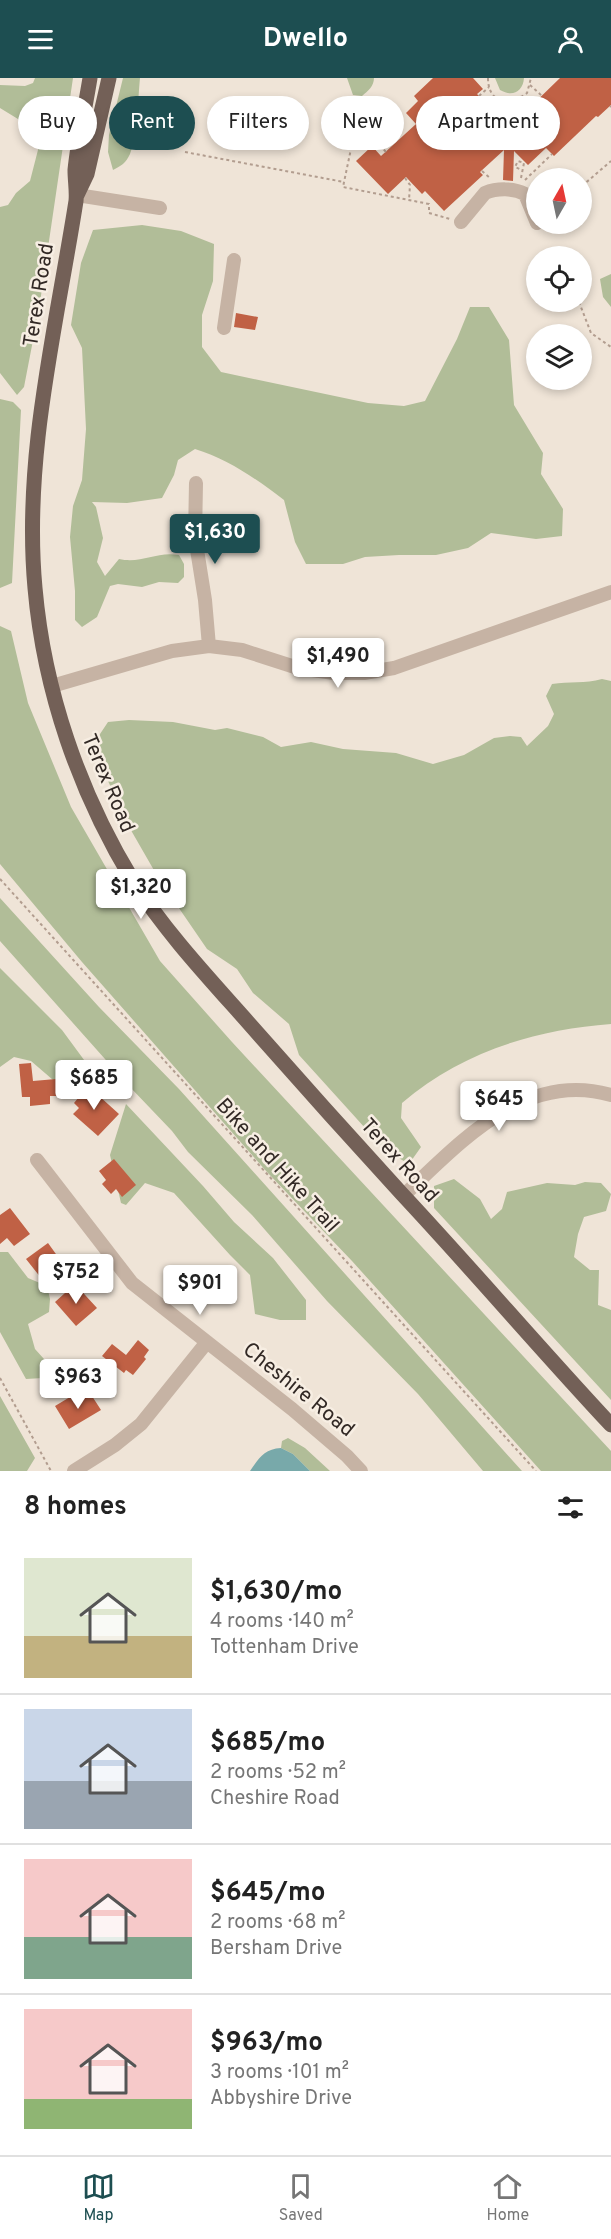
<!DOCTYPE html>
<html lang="en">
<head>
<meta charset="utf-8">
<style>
	:root { --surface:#fff; --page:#f6f6f6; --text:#222; --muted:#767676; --line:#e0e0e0; --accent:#1d4e51 }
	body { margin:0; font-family:Overpass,sans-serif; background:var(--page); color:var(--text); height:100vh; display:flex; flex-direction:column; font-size:22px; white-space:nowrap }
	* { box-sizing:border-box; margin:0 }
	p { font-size:20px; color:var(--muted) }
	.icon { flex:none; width:33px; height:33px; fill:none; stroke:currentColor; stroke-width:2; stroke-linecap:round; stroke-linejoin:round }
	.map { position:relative; height:1393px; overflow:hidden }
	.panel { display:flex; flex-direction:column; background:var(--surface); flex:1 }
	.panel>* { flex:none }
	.top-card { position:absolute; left:18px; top:18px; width:576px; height:54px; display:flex; gap:12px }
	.needle { width:39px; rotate:9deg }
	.fabs { position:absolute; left:526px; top:90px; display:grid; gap:12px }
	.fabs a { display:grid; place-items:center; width:66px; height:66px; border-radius:50%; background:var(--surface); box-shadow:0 3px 9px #0003; font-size:30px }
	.price { position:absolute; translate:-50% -51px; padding:0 14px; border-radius:6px; background:#fff; color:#222; font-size:20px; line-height:39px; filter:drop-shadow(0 2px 3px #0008) }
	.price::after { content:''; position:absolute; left:50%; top:36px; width:18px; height:14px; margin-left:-9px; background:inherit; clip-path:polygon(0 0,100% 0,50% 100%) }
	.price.on { background:var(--accent); color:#fff }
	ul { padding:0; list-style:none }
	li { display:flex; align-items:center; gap:18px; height:150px; padding:0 24px }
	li+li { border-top:2px solid var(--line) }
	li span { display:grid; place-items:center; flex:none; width:168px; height:120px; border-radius:0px; color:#555 }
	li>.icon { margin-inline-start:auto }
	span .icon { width:72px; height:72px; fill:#fffc; stroke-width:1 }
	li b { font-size:26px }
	h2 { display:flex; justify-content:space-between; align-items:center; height:72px; padding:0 24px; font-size:26px }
	.chip { padding:0 21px; border-radius:27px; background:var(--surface); box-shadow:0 3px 9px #0003; font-size:21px; line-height:54px }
	.chip.on { background:var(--accent); color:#fff }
	header { display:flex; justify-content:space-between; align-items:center; height:78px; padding:0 24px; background:var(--accent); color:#fff; font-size:27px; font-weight:700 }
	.dock { display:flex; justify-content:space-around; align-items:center; height:84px; border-top:2px solid var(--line); background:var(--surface); font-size:16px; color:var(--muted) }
	.dock a { display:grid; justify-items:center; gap:3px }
	.dock .on { color:var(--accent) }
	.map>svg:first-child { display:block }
	.green { fill:#b1bd98 }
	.water { fill:#78a9aa }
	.building { fill:#c06145 }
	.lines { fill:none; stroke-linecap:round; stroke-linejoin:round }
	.path { stroke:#b29d8f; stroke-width:2; stroke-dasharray:3 3; stroke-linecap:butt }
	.minor { stroke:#c6b3a4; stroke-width:14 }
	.major { stroke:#736057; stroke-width:15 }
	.labels { text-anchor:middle; stroke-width:5; stroke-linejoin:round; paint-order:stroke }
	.street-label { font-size:21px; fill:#322925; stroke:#f7eee3 }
</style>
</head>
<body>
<header><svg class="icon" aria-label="menu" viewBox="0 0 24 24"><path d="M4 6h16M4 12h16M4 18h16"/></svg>Dwello<svg class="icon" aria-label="person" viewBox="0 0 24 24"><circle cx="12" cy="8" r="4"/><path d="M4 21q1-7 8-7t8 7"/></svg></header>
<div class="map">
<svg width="611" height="1393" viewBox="0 0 611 1393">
	<rect width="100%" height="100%" fill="#efe4d7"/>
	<!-- green -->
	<path class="green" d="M35,0H73L39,231L24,309L17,317L0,295V129L8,127L16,115L30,103L39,68L31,49L0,30V7L25,8L33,5Z
		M123,0H140C138,21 137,58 130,76C126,85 121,88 113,92L108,74L109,57Z
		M347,0H374C374,8 368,13 362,18L353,17Z
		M495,0H524C523,14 512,19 500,12Z
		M142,147L181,153L214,166L213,203L202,237V269L221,294L368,325L404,328L425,323L457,261L470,229H489L509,262L514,327L543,375L541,396L563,431L562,458L536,461L491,455L468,470L436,477H399L365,479L343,486H306L295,464L284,422C258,402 228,381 195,371L178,382L174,397L162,420L127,425L92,424L96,429L103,460L97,484L105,498L119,481C142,486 156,473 179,477L184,486V499L178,505L159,504L142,509L118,506L110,508L97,539L82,549L75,542V513L70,459L73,428L82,402L86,351L82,270L71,247L81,185L93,152Z
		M611,196V229L603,219L600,201Z
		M0,321L13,324L21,332L12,505L0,510Z
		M0,548L11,553L28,625L71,729L160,883L232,964L611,1373V1393H541L352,1183L267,1094L82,884L0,786Z
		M602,601L611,603V946C534,952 461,974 402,1025L401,1040L421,1069L409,1086L385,1072L299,977L289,946L253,915L237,891L207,871L159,801L132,754L100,686L96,662L108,644L129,642L173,644L215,652L227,650L263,659L281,669L311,664L343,671L396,675L433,686L464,677L494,660L510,658L521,659L527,668L548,648L554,636L546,618L552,606C569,603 585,606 602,601Z
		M0,820L99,929L179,1011L522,1393H483L418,1316L327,1223L252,1137L188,1074L172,1053L129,1008L0,863Z
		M0,890L62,952L101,1005L106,1014L96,1012L76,1015L67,1014L31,983L14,979L0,989Z
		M126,1026L203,1108L234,1144L273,1180L306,1222V1242H280L255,1236L250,1197L230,1177L174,1115L145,1105L126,1127L121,1125L110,1077Z
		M454,1101L480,1121L491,1141L502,1131L507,1114L547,1105L575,1107L585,1104L601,1105L611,1116L606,1133L584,1139L578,1156L574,1179L590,1192H599L598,1227L611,1232V1322L434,1130V1108Z
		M0,1174H8L28,1200L47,1208L50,1221L49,1234L28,1246L35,1271L44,1281L48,1290L43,1300L26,1301L0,1254Z
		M0,1318L35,1380L27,1393H0Z
		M288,1360L305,1370L330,1393H310L293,1376L281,1370L282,1363Z"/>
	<!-- water -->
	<path class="water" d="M281,1370L293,1376L310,1393H250C259,1380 264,1371 281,1370Z"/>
	<!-- building -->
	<path class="building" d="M433,0H473L483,11L477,16L495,34L524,35L560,0H611V27L598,39L596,38L554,78L546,70L528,87L514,73L513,103L503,102L504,72L480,94L483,97L444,133L425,113L422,116L406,99L388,116L356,83L372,68L381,78L416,46L406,35L418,23L414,18Z
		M236,235L258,239L255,252L234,249Z
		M31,985L33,1003L56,1001L57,1018H50V1026L30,1028V1019H22L19,986Z
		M88,1008L119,1036L98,1058L73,1036L79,1030L74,1025Z
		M114,1081L136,1107L122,1119L116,1111L111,1116L102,1106L106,1102L99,1093Z
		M10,1130L30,1156L14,1168L7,1160L0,1166V1137Z
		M48,1165L66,1190L45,1205L26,1181Z
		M75,1206L97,1230L76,1248L55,1224Z
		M138,1262L149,1272L144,1279L146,1281L133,1297L126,1292L124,1295L102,1278L112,1266L126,1277Z
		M90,1315L101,1332L69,1351L55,1328L70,1319L74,1325Z"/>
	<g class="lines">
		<!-- path -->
		<path class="path" d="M488,0C488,26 510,28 527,15L531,0
			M530,7L542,18
			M479,18L489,9
			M610,28L611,29
			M185,74L344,104
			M386,74C376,63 367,56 352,66L343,109L429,126V135L450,141
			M482,93L490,100
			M405,100L410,107L409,122
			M521,100L524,85L518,83L515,89L522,92
			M525,102L552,76
			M582,108L611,83
			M564,175L565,178
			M579,224L591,255L611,269
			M0,801L536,1393
			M0,1300L51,1393"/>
		<!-- minor -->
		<path class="minor" d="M77,117L160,130
			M461,144L485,115C497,110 514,110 525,116L537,145
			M224,250L234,182
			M196,405L195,459L205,522L209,568
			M52,608L172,573L209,568L242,572L298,590L334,595H364L394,590L611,514
			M37,1082L132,1205L292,1331L347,1378L361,1393
			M404,1117C460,1065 524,992 611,1017
			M74,1393L115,1367L141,1346L207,1264"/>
		<!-- major -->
		<path class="major" d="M90,0C85,31 78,62 75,92C75,103 77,113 76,123C56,251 23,380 35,510C44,613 79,714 133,803C165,853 206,897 246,942C297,1000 349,1058 402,1116C473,1192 540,1271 611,1347
			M77,117L87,96L109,0"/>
	</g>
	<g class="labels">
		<!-- street labels -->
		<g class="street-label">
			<text transform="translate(38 217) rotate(-81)" y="7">Terex Road</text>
			<text transform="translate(109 705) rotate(67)" y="7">Terex Road</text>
			<text transform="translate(400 1082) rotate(48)" y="7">Terex Road</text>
			<text transform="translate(278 1087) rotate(48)" y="7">Bike and Hike Trail</text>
			<text transform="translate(299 1311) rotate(39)" y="7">Cheshire Road</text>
		</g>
	</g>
</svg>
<div class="fabs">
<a><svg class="needle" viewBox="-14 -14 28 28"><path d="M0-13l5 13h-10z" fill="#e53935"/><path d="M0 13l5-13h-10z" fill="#767676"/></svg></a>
<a><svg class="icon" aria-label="locate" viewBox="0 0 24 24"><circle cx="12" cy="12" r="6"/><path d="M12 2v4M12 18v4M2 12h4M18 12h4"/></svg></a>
<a><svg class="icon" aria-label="layers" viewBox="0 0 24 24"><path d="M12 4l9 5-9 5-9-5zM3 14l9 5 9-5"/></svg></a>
</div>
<b class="price on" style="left:215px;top:487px">$1,630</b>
<b class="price" style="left:338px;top:611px">$1,490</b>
<b class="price" style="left:141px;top:842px">$1,320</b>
<b class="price" style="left:94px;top:1033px">$685</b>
<b class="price" style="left:499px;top:1054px">$645</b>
<b class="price" style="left:76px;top:1227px">$752</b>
<b class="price" style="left:200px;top:1238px">$901</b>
<b class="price" style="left:78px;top:1332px">$963</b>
<div class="top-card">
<a class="chip">Buy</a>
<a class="chip on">Rent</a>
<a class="chip">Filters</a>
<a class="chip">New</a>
<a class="chip">Apartment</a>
</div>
</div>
<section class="panel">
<h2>8 homes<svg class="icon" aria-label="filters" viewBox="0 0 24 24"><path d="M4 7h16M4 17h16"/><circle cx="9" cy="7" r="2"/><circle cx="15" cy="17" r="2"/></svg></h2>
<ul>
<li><span style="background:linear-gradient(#dfe7d0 65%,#c2b280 0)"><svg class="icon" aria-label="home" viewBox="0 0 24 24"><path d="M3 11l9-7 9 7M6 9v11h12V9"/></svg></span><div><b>$1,630/mo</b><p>4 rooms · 140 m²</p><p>Tottenham Drive</p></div></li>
<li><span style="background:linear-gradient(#c9d6e8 60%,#9aa5b1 0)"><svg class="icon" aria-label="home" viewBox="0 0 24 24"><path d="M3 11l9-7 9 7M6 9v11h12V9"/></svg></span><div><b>$685/mo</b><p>2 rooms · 52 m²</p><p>Cheshire Road</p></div></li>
<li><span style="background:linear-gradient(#f6c9c9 65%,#7fa58c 0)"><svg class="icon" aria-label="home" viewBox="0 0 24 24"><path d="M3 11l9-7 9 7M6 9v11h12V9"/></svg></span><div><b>$645/mo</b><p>2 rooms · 68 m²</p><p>Bersham Drive</p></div></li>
<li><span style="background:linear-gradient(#f6c9c9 75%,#8fb573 0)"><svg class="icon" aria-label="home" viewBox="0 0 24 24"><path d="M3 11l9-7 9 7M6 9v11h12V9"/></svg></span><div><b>$963/mo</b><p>3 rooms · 101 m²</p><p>Abbyshire Drive</p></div></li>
</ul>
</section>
<nav class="dock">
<a class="on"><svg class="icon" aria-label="map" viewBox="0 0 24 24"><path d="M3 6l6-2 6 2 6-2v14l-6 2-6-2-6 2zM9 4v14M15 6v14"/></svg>Map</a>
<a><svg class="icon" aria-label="saved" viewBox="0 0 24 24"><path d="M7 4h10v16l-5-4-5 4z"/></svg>Saved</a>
<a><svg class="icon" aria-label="home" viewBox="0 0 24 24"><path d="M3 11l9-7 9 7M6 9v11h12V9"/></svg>Home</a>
</nav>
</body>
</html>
